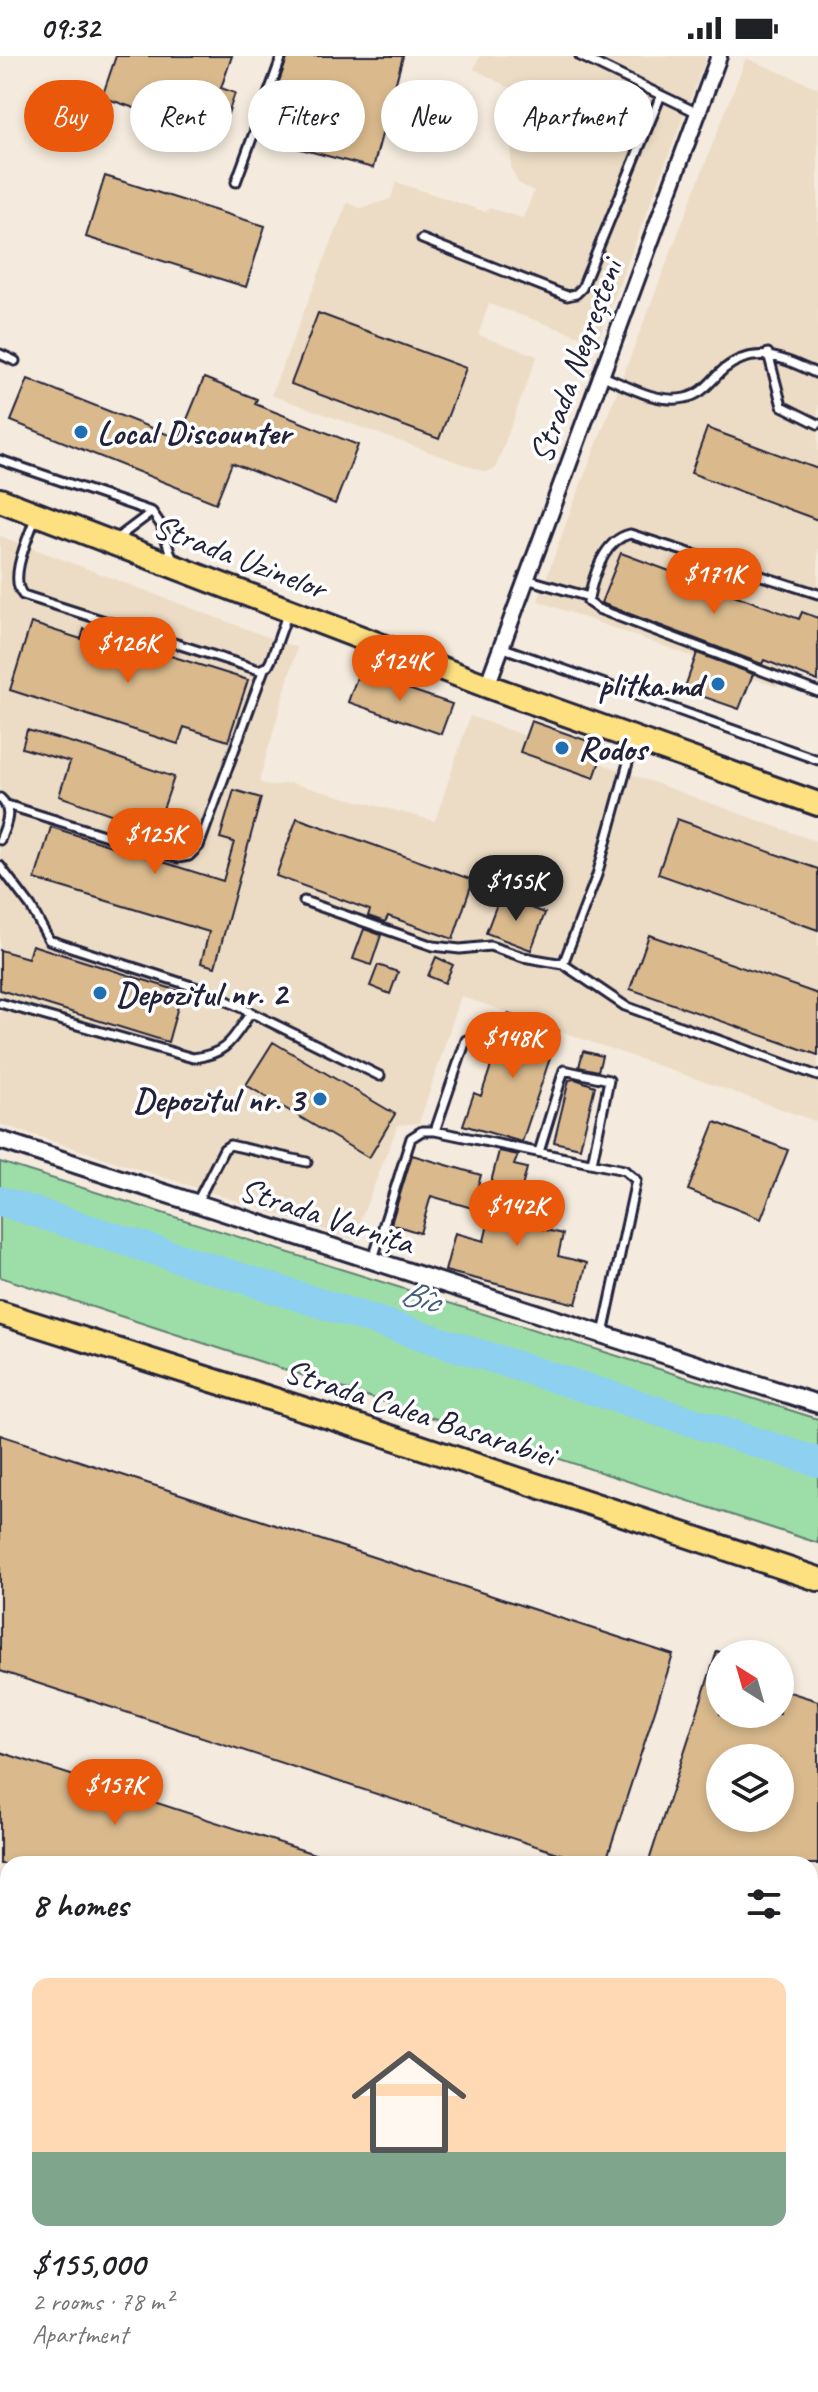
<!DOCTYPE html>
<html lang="en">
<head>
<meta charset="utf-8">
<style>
	:root { --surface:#fff; --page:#f6f6f6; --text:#202124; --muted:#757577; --accent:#ea580c }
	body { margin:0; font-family:Caveat,sans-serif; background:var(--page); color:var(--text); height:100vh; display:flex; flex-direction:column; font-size:30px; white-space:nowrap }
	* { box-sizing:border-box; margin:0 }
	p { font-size:26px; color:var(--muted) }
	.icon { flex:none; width:44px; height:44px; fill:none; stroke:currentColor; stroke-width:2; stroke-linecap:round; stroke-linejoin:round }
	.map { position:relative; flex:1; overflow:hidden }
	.panel { position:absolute; left:0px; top:1800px; width:818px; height:536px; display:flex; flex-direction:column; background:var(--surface); border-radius:24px 24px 0 0; box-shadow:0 4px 12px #0003 }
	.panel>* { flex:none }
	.banner { position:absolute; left:24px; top:24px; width:770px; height:72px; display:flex; gap:16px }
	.needle { width:52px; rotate:323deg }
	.tools { position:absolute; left:706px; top:1584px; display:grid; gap:16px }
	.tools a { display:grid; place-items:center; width:88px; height:88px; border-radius:50%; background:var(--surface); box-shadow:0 4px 12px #0003; font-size:40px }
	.price { position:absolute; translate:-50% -68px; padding:0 18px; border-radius:28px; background:var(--accent); color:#fff; font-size:26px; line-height:52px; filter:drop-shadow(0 2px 4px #0008) }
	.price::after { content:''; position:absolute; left:50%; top:48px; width:24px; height:18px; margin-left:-12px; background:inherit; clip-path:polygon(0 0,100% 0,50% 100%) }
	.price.current { background:#222; color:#fff }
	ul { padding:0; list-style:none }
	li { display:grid; align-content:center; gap:16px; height:424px; padding:0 32px }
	li span { display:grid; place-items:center; height:248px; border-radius:16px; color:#555 }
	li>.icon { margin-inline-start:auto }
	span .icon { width:144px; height:144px; fill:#fffc; stroke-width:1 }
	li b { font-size:34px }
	h2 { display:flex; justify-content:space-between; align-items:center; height:96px; padding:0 32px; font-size:34px }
	.pill { padding:0 28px; border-radius:36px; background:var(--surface); box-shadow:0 4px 12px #0003; font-size:28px; line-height:72px }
	.pill.current { background:var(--accent); color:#fff }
	.status { display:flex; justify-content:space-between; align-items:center; height:56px; padding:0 40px; background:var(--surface); direction:ltr }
	.status svg { height:22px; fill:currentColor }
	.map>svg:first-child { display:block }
	.built { fill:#ecdcc5 }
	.green { fill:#9ddea8; stroke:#608072; stroke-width:2 }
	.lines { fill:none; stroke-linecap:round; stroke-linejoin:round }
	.river { stroke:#8ed0ef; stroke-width:30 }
	.building { fill:#daba8d; stroke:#22223b; stroke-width:2; fill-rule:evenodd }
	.service-casing { stroke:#22223b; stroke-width:13 }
	.minor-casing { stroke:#22223b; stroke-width:20 }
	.tertiary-casing { stroke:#22223b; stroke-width:22 }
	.primary-casing { stroke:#22223b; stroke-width:28 }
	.service { stroke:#fff; stroke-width:7 }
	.minor { stroke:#fff; stroke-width:14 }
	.tertiary { stroke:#fff; stroke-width:16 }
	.primary { stroke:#fde080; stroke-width:22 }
	.rail { stroke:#22223b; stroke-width:5; stroke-dasharray:12 6; stroke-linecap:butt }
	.poi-dot { fill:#1f6fb2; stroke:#fff; stroke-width:3 }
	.labels { text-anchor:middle; stroke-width:7; stroke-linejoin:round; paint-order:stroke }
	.street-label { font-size:34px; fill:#22223b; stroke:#fff }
	.poi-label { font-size:34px; font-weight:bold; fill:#22223b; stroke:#fff; text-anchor:start }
	.water-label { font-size:36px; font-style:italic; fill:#485f7a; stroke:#fff }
</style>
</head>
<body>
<div class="status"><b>09:32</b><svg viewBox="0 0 49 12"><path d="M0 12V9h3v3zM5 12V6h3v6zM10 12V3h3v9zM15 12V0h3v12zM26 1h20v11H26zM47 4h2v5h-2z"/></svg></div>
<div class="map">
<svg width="818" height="2336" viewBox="0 0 818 2336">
	<rect width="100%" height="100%" fill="#f4eadd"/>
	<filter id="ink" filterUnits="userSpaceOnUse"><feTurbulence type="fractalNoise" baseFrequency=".0125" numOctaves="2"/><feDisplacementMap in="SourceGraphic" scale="16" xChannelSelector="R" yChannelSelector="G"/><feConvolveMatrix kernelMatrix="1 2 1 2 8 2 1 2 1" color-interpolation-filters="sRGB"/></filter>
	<g filter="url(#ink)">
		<!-- built -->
		<path class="built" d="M480,0H705V5L597,286L489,248L478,279L537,300L495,413L485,416L271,339L347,147L361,152L391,143L396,126L486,156L489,152L523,162L534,135L518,127L511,112L512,76L527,41L474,13Z
			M746,2L818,32V562L801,556L777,631L538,545L568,462Z
			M0,480L297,592L259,726L271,730L290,727L435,765L470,660L818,786V1066L461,940L419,1067L398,1069L353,1183L0,1068Z
			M2,2015L8,2018V2239L0,2240Z
			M810,2239L818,2241V2336H685L687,2328H810Z
			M8,2276V2328H657L658,2331L677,2336H0V2277Z"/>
		<!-- green -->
		<path class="green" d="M0,1106L818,1363V1487L0,1221Z"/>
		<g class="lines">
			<!-- river -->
			<path class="river" d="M0,1145L818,1406"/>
		</g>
		<!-- building -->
		<path class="building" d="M116,0H232L221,32L235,37L220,81L102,41Z
			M288,0H403L373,112L259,82Z
			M105,120L265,170L246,231L86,181Z
			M318,257L466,312L439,383L291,328Z
			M204,322L257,343L255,348L358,389L335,448L232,407L216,447L11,365L28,323L179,383Z
			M707,372L818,413V464L691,417Z
			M621,497L799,563L802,556L818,562V625L764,604L762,608L601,547Z
			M31,567L81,583L84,573L248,624L228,685L184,671L178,688L10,634Z
			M697,597L753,618L739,653L684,634Z
			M359,616L452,648L441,678L348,646Z
			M531,665L605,691L594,722L520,696Z
			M27,674L77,688L174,721L156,774L59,740L70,706L22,692Z
			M234,734L261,742L215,911L201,907L209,876L35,823L51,771L223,825L234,786L220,782Z
			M297,762L473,824L453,883L388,860L385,866L368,860L370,854L276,820Z
			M677,763L818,813V874L658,818Z
			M500,840L545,857L531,894L486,877Z
			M364,873L381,879L371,909L353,903Z
			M649,879L818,938V999L630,933Z
			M32,889L182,936L168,986L0,934V894L28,902Z
			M436,901L453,909L445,927L428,920Z
			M378,909L398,916L390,938L370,930Z
			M508,958L559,975L522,1086L463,1069L474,1037L481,1040Z
			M273,986L395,1058L369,1102L246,1029Z
			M583,995L602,1000L598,1015L579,1011Z
			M575,1023L595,1030L580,1092L554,1086L569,1024Z
			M715,1066L788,1094L761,1163L688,1134Z
			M499,1095L518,1099L514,1109L527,1112L513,1166L563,1178L558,1200L587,1207L576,1248L445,1215L455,1177L484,1185L490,1160L500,1162L507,1134L490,1130Z
			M412,1099L481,1119L472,1152L431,1140L420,1177L391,1168Z
			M0,1379L673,1599L605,1808H591L0,1615Z
			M717,1595L720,1596V1658H780V1633L818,1645V1808H648ZM720,1702H780V1762H720Z
			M0,1696L336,1805L335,1808H0Z"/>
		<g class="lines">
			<defs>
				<path id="service" d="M580,0L698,57
					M236,126L282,0
					M422,183L567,240L576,238L582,232L661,39
					M768,297L782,350L818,368
					M0,298L15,305
					M601,319C627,330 657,348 685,342C704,338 711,324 724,313C757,287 786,304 818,318
					M0,404L152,456L161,469L173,505
					M36,460C29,480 8,522 23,539L259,614L268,610L271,604L288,556
					M116,483L152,456
					M526,523L589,541
					M818,538L630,478C603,484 593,521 588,546L598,553L818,636
					M501,591L818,704
					M634,685L597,819L563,908L625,950L818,1020
					M0,742C14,754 6,769 0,784
					M7,749L178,802L189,800L199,790L264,613
					M0,810L31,851L49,884L207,935L380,1020
					M304,845L433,890L460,893L490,890L523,901L563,908
					M0,947L193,1002C227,998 232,984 250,958
					M435,1075L466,984
					M539,1096L564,1014L609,1024L592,1107
					M197,1146L224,1093L230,1089L307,1106
					M373,1203L411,1082L422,1075H435L624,1114L636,1124L603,1278
					M0,1955L8,1957
					M697,2328L731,2336
					M668,2336L670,2328"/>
				<path id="minor" d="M487,630L719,0
					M810,2227L818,2229
					M0,2263L8,2261"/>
				<path id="tertiary" d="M0,1084L818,1348"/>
				<path id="primary" d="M0,444L487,630L818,748
					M0,1257L370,1374L818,1523"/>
			</defs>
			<!-- service casing -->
			<use href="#service" class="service-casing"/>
			<!-- minor casing -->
			<use href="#minor" class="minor-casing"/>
			<!-- tertiary casing -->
			<use href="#tertiary" class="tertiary-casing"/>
			<!-- primary casing -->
			<use href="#primary" class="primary-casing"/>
			<!-- service -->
			<use href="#service" class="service"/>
			<!-- minor -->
			<use href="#minor" class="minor"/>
			<!-- tertiary -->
			<use href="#tertiary" class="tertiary"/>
			<!-- primary -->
			<use href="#primary" class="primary"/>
			<!-- rail -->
			<path class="rail" d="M0,2288L8,2287
				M0,2305L8,2304"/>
		</g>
	</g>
	<!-- markers -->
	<g class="poi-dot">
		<circle cx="81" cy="376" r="8"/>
		<circle cx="718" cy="628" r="8"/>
		<circle cx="562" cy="692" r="8"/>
		<circle cx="100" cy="937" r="8"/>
		<circle cx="320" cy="1043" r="8"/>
	</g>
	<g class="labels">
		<!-- street labels -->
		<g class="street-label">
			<text transform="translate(575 305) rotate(-70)" y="12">Strada Negreșteni</text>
			<text transform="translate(240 500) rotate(21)" y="12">Strada Uzinelor</text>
			<text transform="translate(327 1159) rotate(18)" y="12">Strada Varnița</text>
			<text transform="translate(420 1356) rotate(18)" y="12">Strada Calea Basarabiei</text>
		</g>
		<!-- poi labels -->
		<g class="poi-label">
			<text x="97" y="388">Local Discounter</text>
			<text x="702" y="640" text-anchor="end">plitka.md</text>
			<text x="578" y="704">Rodos</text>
			<text x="116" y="949">Depozitul nr. 2</text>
			<text x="304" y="1055" text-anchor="end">Depozitul nr. 3</text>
		</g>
		<!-- water labels -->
		<g class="water-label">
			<text transform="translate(421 1239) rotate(18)" y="13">Bîc</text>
		</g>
	</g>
</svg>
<div class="tools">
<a><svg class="needle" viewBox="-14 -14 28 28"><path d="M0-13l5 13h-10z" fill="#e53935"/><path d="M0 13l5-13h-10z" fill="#757577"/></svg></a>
<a><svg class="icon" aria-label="layers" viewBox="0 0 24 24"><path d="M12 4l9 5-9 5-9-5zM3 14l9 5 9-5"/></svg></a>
</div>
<b class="price" style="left:714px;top:560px">$171K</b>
<b class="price" style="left:128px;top:629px">$126K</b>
<b class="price" style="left:400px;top:647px">$124K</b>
<b class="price" style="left:155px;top:820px">$125K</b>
<b class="price current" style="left:516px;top:867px">$155K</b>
<b class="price" style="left:513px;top:1024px">$148K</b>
<b class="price" style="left:517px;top:1192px">$142K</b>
<b class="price" style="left:115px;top:1771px">$157K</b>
<div class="banner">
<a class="pill current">Buy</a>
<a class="pill">Rent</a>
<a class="pill">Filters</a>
<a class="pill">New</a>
<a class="pill">Apartment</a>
</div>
<section class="panel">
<h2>8 homes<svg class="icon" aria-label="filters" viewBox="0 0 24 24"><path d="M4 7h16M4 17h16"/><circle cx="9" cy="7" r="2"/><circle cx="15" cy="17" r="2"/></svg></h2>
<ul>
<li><span style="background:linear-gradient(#ffd9b3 70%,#7fa58c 0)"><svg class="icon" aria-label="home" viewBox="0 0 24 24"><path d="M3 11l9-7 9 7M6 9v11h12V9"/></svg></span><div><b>$155,000</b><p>2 rooms · 78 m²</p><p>Apartment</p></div></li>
</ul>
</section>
</div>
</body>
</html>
